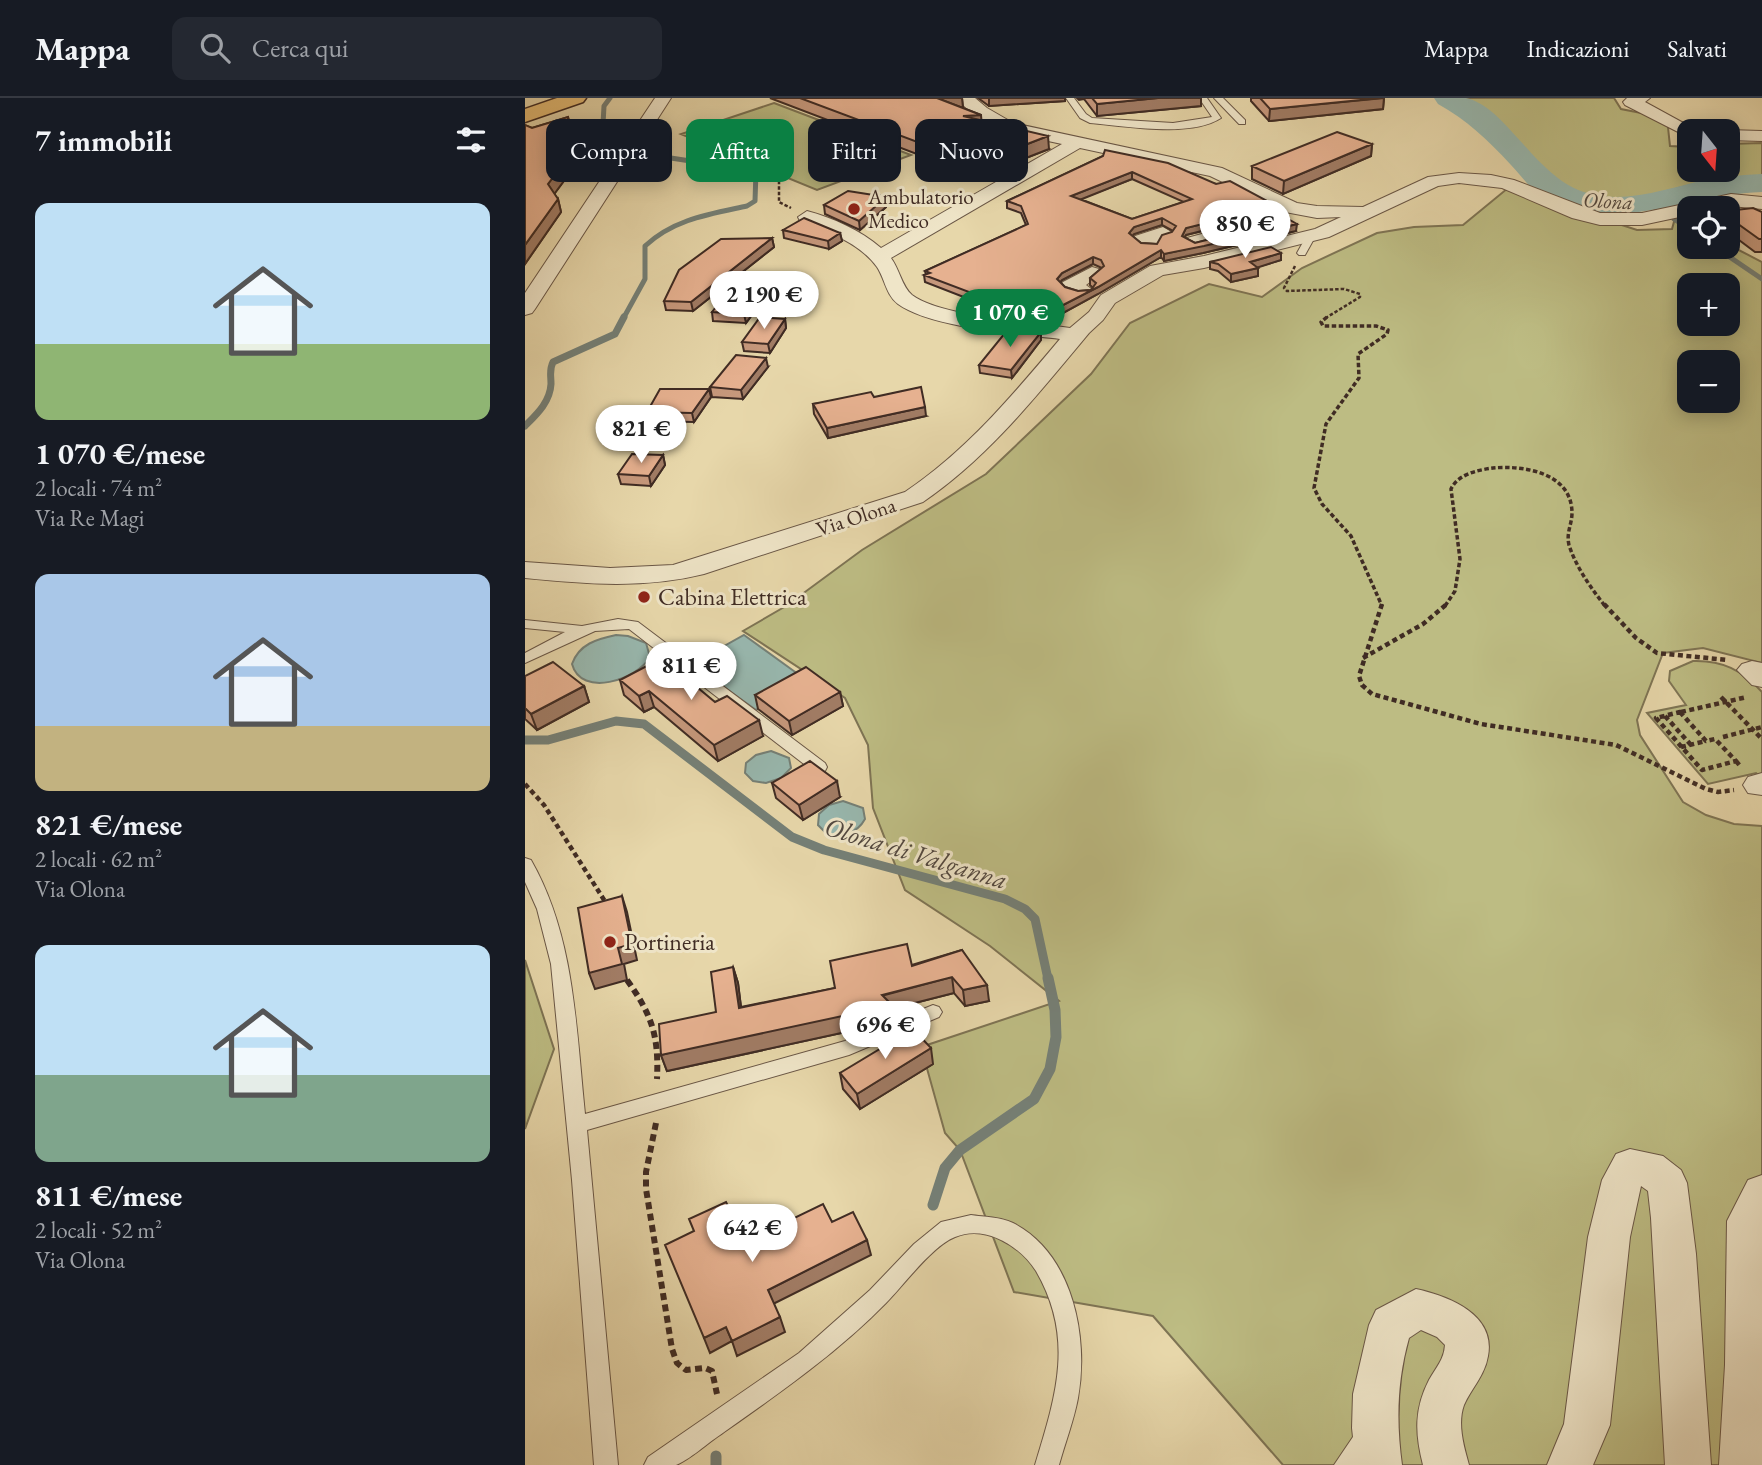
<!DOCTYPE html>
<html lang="it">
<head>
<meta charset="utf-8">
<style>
	:root { --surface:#171b24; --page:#242831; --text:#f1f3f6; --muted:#9ea1a6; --line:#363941; --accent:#0b8043 }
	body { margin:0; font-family:"EB Garamond",serif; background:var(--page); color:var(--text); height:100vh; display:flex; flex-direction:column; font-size:26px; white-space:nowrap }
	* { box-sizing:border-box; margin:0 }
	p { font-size:23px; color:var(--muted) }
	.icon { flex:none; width:38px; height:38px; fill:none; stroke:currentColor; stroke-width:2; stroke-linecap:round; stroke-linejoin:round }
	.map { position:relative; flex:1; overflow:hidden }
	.side { display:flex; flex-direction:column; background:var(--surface); width:525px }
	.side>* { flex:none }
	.banner { position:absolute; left:21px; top:21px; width:665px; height:63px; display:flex; gap:14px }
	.needle { width:46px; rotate:163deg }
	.buttons { position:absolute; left:1152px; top:21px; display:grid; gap:14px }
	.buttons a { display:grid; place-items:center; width:63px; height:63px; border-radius:14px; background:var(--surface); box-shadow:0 4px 18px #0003; font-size:35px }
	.price { position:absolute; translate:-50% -60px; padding:0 16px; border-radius:24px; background:#fff; color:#222; font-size:23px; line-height:46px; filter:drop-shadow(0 2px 4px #0008) }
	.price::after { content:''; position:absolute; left:50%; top:42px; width:21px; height:16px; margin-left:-10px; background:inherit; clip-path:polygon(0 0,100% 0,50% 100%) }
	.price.active { background:var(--accent); color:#fff }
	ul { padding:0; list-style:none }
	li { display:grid; align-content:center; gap:14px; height:371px; padding:0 35px }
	li span { display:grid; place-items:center; height:217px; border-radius:14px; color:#555 }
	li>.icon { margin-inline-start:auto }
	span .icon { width:126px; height:126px; fill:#fffc; stroke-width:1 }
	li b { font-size:30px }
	h2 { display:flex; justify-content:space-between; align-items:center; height:84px; padding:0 35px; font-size:30px }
	.pill { padding:0 24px; border-radius:14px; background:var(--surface); box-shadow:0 4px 18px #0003; font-size:24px; line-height:63px }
	.pill.active { background:var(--accent); color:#fff }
	header { display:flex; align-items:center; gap:42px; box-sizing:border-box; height:98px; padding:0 35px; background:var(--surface); border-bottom:2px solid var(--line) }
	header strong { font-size:33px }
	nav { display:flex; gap:38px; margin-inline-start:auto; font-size:24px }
	.search { width:490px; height:63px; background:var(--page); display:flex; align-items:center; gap:18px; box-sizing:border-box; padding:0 24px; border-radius:14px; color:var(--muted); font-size:26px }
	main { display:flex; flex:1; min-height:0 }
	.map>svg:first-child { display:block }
	.green { fill:#bdbc83; stroke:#7e7454; stroke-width:2; fill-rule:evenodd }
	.water { fill:#98b8af; stroke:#758077; stroke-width:2 }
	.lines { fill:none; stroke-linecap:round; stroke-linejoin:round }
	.stream-far3 { stroke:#758077; stroke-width:5 }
	.stream-far2 { stroke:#758077; stroke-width:7 }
	.stream-far1 { stroke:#758077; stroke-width:9 }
	.stream { stroke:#758077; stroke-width:11 }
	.river { fill:#98b8af; fill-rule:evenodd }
	.lane-casing { stroke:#6a5746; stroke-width:2 }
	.street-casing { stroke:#6a5746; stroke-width:2 }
	.primary-casing { stroke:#402c24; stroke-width:3 }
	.path-far3 { stroke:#402c24; stroke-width:2.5; stroke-dasharray:3.5 2; stroke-linecap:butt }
	.path-far2 { stroke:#402c24; stroke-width:3.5; stroke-dasharray:4.5 2.5; stroke-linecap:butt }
	.path-far1 { stroke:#402c24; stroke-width:4.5; stroke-dasharray:5 3.5; stroke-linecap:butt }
	.path { stroke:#402c24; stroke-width:6; stroke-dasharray:7 4.5; stroke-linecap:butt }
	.lane { fill:#efe5c8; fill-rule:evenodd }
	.street { fill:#efe5c8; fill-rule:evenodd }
	.primary { fill:#e4bc75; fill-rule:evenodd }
	.wall { fill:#c6987c; stroke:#402c24; stroke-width:2; fill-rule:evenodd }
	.shaded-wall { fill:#a17c65; stroke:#402c24; stroke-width:2 }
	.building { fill:#e6b190; stroke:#402c24; stroke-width:2; fill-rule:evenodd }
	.poi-dot { fill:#8f2418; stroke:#efe5c8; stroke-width:2.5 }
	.labels { text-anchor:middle; stroke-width:6; stroke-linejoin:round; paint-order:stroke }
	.far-poi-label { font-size:21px; fill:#402c24; stroke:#efe5c8; text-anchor:start }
	.far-water-label { font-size:21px; font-style:italic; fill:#524840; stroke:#efe5c8 }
	.far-street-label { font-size:21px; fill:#402c24; stroke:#efe5c8 }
	.poi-label { font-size:24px; fill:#402c24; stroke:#efe5c8; text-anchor:start }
	.water-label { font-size:26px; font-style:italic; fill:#524840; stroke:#efe5c8 }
</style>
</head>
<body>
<header>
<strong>Mappa</strong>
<div class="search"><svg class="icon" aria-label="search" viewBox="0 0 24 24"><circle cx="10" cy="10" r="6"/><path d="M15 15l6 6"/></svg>Cerca qui</div>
<nav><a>Mappa</a><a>Indicazioni</a><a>Salvati</a></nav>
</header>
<main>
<section class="side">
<h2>7 immobili<svg class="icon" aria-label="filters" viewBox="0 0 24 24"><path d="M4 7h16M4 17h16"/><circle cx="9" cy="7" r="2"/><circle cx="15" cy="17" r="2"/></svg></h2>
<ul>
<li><span style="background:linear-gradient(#bfe0f5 65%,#8fb573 0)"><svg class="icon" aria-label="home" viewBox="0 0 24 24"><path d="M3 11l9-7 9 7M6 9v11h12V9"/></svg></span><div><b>1 070 €/mese</b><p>2 locali · 74 m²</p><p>Via Re Magi</p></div></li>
<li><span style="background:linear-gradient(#a9c7e8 70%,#c2b280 0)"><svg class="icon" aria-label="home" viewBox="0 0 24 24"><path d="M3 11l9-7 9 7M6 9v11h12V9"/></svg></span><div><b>821 €/mese</b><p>2 locali · 62 m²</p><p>Via Olona</p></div></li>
<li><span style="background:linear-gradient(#bfe0f5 60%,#7fa58c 0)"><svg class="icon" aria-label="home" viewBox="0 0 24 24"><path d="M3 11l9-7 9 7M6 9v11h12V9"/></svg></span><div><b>811 €/mese</b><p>2 locali · 52 m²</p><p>Via Olona</p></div></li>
</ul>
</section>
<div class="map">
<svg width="1237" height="1367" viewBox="0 0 1237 1367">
	<rect width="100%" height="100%" fill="#e7d7aa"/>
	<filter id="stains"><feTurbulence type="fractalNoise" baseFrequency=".00286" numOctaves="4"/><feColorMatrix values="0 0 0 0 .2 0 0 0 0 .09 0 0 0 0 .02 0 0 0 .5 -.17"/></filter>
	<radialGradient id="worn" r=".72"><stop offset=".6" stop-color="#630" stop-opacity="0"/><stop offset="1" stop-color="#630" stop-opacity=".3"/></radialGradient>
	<!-- green -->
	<path class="green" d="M938,0H1089L1096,11L1142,20L1145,48L1164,49V72H1202V46L1237,45V82L1206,81L1166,87L1099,104L1054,99L1032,89L957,12Z
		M249,5L386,57L292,92L156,36Z
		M983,90L1112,132L1147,131L1152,113L1164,122V149H1202V146L1237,164V565L1178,550L1138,555L1112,622L1115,637L1158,704L1181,717L1209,726L1237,728V1367H758L628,1218L489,1194L435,1052L420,1035L396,949L534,903L465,848L380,792L348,710L343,647L320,600L218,533L261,508L337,452L461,376L566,276L605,225L684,186L737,199L777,170L852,135L889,129L938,127ZM1164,187H1202V226H1164ZM1164,264H1202V303H1164Z
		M1168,563C1197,562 1217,572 1237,594V680L1231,675L1183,686L1122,615L1161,607L1144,583L1145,573Z
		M0,862L29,951L0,1031Z"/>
	<!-- water -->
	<path class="water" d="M91,537L103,538L121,545L125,559C112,582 56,600 47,566C54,546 72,541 91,537Z
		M219,537L284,584L231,612L167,566Z
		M246,653L264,660L266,670L256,680L241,685L228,683L220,675L221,665L231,657Z
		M318,703L338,710L340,721C332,736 316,739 301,735L293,727L294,716L304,707Z"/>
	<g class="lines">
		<!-- stream-far3 -->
		<path class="stream-far3" d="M84,48L77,44L79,8L85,0
			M1125,106L1132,111
			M1149,121L1164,131
			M1190,149L1237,181
			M98,221L120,181V148C149,121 185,116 222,108L230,103L231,73L113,55"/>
		<!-- stream-far2 -->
		<path class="stream-far2" d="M0,328C12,316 25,304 26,286C26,277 24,272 28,264L90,236L99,219"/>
		<!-- stream-far1 -->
		<path class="stream-far1" d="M0,642H23L91,623L119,626L267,739L299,752L480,801L500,811L510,821L523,881"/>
		<!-- stream -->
		<path class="stream" d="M408,1107L420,1070L435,1052L509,1001L525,971L531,939L530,912L523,880
			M191,1358V1367"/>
		<!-- river -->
		<path class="river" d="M909,0C919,0 932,0 941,0C982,9 1011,81 1062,95C1102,107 1145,89 1184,81C1201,78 1219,77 1237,76V94C1165,96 1078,142 1012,94C1002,87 995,76 986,67C963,42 942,22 913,6Z"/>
		<defs>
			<path id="lane" d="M541,0H549L561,16L567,20L648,25L687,19L674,0H682L696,20C665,40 600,28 565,25L555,20Z
				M689,0H698L720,22V26H714Z
				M782,137L790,139L780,157H774L772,155Z
				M93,521L113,524L300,665L302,669L300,673H288L104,531L70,533L0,565V555L40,534L0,530V522L57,528Z
				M0,760L6,762C50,839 51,930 60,1016L320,943L408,907L414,909L417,914L414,919L324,957L62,1032L93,1367H69L47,1082L26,866L12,811L0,784Z
				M446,1117C459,1119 476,1119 488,1125C548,1156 564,1239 553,1300C549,1322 540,1345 534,1367H510C531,1298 550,1240 511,1173C495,1148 460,1126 430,1139C407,1148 379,1187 361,1205C311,1256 253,1296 195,1337C184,1344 163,1363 151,1367C143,1367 128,1367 119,1367L123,1359L274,1255L345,1192L389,1146L416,1124Z
				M842,1326L850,1330L854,1338L835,1367H809L834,1330Z"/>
			<path id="street" d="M130,0H146L10,211L7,215L0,217V195Z
				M432,0H450L462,10L488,25L697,70L772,105L792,108L838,109L903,79L934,75L966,77L989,82L1075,115H1117L1206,96L1237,99V111L1206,108L1164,110V117L1117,127H1075L1047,120L977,90L934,85L913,88L804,139L679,170L638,177L590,205L578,222L564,235C513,296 464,359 398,404L179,476C119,491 61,486 0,480V464L85,470L148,467L380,394C441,353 488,297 535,241C494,236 406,230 373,206C361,197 360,181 352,169C335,145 302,133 275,123L273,119L282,113C308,120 335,132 356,150L537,46C499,38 458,33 432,0ZM555,50L685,78L760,114L792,120L816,119L790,131L679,158L625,168L576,197L564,214L545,230C506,224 417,219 387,197C377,189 374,170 366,160Z
				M1102,0H1125L1120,4L1173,33H1164V38L1159,37L1100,7L1098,4Z
				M1202,32L1237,33V43L1202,42V33H1196Z
				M736,120L746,126L743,130L669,150L659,144L662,140Z
				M638,129L648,135L645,139L633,143L635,146L632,150H618L607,142L610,138Z
				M567,169L574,171L577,175L561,187L569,193L566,197C556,200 541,197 535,188L538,184Z
				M1227,563L1237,565V589L1227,587L1212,572L1217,566Z
				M1237,675V697L1223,695L1218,687L1223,679Z
				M1105,1051L1138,1058L1156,1072L1162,1085L1171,1156L1186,1367H1140L1126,1120L1123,1093L1116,1088L1105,1139L1085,1327L1068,1367H1022L1039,1326L1063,1139L1077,1082L1091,1056Z
				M1237,1077V1367H1194L1200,1267L1202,1123L1223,1082Z
				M891,1191C923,1198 971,1216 963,1258C960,1277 946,1291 939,1307C932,1326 939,1349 944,1367H898C890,1336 889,1311 904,1282C911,1269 919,1262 920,1247L912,1239L896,1232L884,1240C872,1283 871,1323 877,1367H831L827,1330L828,1296L844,1227L851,1212Z"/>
			<path id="primary" d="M32,0H61L58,4L0,24V11Z"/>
		</defs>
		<!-- lane casing -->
		<use href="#lane" class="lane-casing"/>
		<!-- street casing -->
		<use href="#street" class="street-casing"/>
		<!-- primary casing -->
		<use href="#primary" class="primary-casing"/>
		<!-- path-far3 -->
		<path class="path-far3" d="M183,54L254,82V104L266,110
			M770,168L759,190L762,193L819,191L835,196V199L799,221"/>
		<!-- path-far2 -->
		<path class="path-far2" d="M802,219L796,224L798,228H851L863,232L862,236L833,256L834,280L801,326L789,390L797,406L826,438L857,508
			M920,508L930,493L935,461L926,391C933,376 953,372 968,370C999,367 1047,375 1047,415C1047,426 1041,435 1044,447C1051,469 1066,490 1080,508"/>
		<!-- path-far1 -->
		<path class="path-far1" d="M857,506L834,578L837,587L847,596L956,626L1091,647L1181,691L1193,694L1209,692
			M1079,506L1111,540L1132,555L1203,562
			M838,560L898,526L922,506
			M1196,599L1237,641
			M1155,614L1181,643L1190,641L1211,663L1177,672L1131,620Z
			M1156,614L1222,599
			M1140,618L1166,647
			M1198,639L1237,629
			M1156,649L1181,643
			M1211,663L1216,669
			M0,686L19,707L81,805"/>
		<!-- path -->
		<path class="path" d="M102,882C127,917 134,938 132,981
			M131,1025L121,1074V1091L147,1251L152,1265L161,1272L180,1270L187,1273L192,1296"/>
		<!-- lane -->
		<use href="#lane" class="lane"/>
		<!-- street -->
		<use href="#street" class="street"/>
		<!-- primary -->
		<use href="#primary" class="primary"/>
	</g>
	<!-- wall -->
	<path class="wall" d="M245,0H437L438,10L456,17V23L524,51L452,79Z
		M453,0H540V3L464,8Z
		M552,0H676V8L572,18L559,1L554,2Z
		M726,0H859L858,11L744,23L726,3Z
		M43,19L46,31V40L80,53L83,66L79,72H47L29,96L33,101L36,114L0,166V27L7,30Z
		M847,46L846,58L758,96L727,81V68Z
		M578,58L691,86L757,111V117L771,133L678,155L639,163L636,159L573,196L536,216L529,225L498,222L400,184L399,177H401L400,173L501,127L496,115L482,110V103ZM607,81L659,104L607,121L555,101ZM737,118L746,123L744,126L670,145L660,140L661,137ZM637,127L648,133L632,146L616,145L607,138L609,136ZM568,166L577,170L565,180V187L568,190L566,192L553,193L540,189L535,184L537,182Z
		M355,100H360L361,109L335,132L300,116L299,107Z
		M1202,113L1237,114V154H1230L1202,133Z
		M258,132L315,135L317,143L304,151L259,140Z
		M247,140L249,149L168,213L141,212L139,203Z
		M756,155V162L732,169L733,178L706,184L693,173L685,171V164Z
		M237,203L221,225L188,223L187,214Z
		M260,221L261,230L245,255L219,253L217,244Z
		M516,234V242L487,280L455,275L454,267Z
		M243,269L218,301L187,299L185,289Z
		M184,291L186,299L169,324L124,323L122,314Z
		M349,299L401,318L303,340L289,316L288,306Z
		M138,357L140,367L126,388L96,386L93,376Z
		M0,578L59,588L64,604L12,632L0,621Z
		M95,582L190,604L238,638L193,663L129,609L119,614L99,597Z
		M315,594L318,608L267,637L233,611L230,597Z
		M247,685L315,699L278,722L251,700Z
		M437,852L464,903L440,908L429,895L366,911L368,921L353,927L142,973L136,957L191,914L208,869L213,885L216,909L310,890Z
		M408,966L335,1011L318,991L315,975Z"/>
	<!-- shaded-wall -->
	<path class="shaded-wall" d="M412,0H437L438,10Z
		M464,0H540V3L464,8Z
		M633,0H676V8L572,18V6Z
		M859,0L858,11L744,23L745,11Z
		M456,17L457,29L438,18Z
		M43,19L46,31V51L43,39Z
		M523,38L524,51L452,79L451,66Z
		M847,46L846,58L758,96L759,83Z
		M80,53L83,66L79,72L76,59Z
		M43,60L47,72L27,99L23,86Z
		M607,74V81L547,105L546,98Z
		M355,98L356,104L360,100L361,109L335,132L334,123Z
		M33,101L36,114L0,166V147Z
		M738,111L737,118L661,137L656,144L657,138L661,130Z
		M757,111L756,118L749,113Z
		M637,120V127L609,136L604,142V135L609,129Z
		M772,126L771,133L678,155L639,163V156Z
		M315,135L317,143L304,151L303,143Z
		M247,140L249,149L168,213L166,204Z
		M636,152V159L573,196L536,216L529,225V218L536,208L573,189Z
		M756,155V162L725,172V164Z
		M568,159V166L537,182L532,188V181L537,175Z
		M733,170V178L706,184V176Z
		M235,194L237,203L221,225L219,216Z
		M260,221L261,230L245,255L243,246Z
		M516,234V242L487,280L486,272Z
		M241,260L243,269L218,301L216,292Z
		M184,291L186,299L169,324L167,315Z
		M400,309L401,318L303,340L302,330Z
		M138,357L140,367L126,388L124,378Z
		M59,588L64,604L12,632L6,616Z
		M124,593L129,609L119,614L114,598Z
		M315,594L318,608L267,637L264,623Z
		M234,622L238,638L193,663L189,647Z
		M312,683L315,699L278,722L274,707Z
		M97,798L102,814L112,862L99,866L102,882L70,891L64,875Z
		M208,869L213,885L218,925L214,910Z
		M427,879L429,895L366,911L368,921L353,927L142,973L136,957Z
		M462,887L464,903L440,908L438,892Z
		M406,950L408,966L335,1011L332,996Z
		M342,1142L346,1157L248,1206L243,1192Z
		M255,1219L260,1234L212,1258L207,1243Z
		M201,1229L207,1243L185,1255L179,1240Z"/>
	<!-- building -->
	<path class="building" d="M275,0H413H412L456,17L438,18L523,38L451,66Z
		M567,0H633L572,6Z
		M735,0H856L745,11Z
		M43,19V39L80,53L76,59L43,60L23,86L33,101L0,147V27L7,30Z
		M812,34L847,46L759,83L727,68Z
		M580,52L643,65L691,86L705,83L757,111L749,113L772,126L679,148L639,156L636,152L573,189L536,208L529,218L497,214L399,177L405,175L400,173L503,126L496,108L482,103L578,58ZM607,74L667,101L607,121L546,98ZM738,111L749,119L744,126L670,145L657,138L661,130ZM637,120L651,128L647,134L637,137L632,146L616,145L604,135L609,129ZM568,159L576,162L579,168L565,180L571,185L566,192L553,193L540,189L532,181L537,175Z
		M323,93L355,98L353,99L360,100L334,123L299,107Z
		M1228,110L1237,114V141H1234L1202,118V113Z
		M279,120L315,135L303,143L258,132Z
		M247,140L166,204L139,203L154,172L196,141Z
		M746,149L756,155L725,164L733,170L706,176L693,166L685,164Z
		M204,192L235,194L219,216L187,214Z
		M235,219L260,221L243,246L217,244Z
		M484,230L516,234L486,272L454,267Z
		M211,257L241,260L216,292L185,289Z
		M396,289L400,309L302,330L288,306L346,294L349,299Z
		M135,291H184L167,315L122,314Z
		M107,356L138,357L124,378L93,376Z
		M137,560L190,604L202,598L234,622L189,647L124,593L114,598L95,582Z
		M28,564L59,588L6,616L0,610V578Z
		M281,569L315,594L264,623L230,597Z
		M285,663L312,683L274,707L247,685Z
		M97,798L107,846L93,850L97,866L64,875L53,810Z
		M382,846L387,868L437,852L462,887L438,892L427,879L357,897L365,905L350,911L136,957L134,926L191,914L186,874L208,869L214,910L310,890L305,863Z
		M388,931L406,950L332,996L315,975Z
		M201,1104L220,1144L298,1106L307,1124L328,1114L342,1142L243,1192L255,1219L207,1243L201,1229L179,1240L140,1147L169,1133L164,1121Z"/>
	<!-- markers -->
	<g class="poi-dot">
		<circle cx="329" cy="111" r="7"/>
		<circle cx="119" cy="499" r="7"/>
		<circle cx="85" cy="844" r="7"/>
	</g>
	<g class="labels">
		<!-- far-poi labels -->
		<g class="far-poi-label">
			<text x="343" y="106">Ambulatorio<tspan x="343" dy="24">Medico</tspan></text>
		</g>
		<!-- far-water labels -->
		<g class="far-water-label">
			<text transform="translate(1083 103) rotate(3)" y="7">Olona</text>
		</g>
		<!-- far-street labels -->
		<g class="far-street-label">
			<text transform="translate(331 419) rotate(-18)" y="7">Via Olona</text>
		</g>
		<!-- poi labels -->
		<g class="poi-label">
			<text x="133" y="507">Cabina Elettrica</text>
			<text x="99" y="852">Portineria</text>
		</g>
		<!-- water labels -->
		<g class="water-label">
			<text transform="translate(391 755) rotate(17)" y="9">Olona di Valganna</text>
		</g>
	</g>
	<rect width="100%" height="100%" filter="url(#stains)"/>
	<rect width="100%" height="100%" fill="url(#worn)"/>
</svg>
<div class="buttons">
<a><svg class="needle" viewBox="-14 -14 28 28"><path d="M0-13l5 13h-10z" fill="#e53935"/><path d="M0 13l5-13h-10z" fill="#9ea1a6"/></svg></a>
<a><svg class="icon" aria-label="locate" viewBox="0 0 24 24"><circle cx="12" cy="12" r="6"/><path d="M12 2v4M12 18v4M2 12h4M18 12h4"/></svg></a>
<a>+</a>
<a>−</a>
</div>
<b class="price" style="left:720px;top:162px">850 €</b>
<b class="price" style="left:239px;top:233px">2 190 €</b>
<b class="price active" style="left:485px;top:251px">1 070 €</b>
<b class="price" style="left:116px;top:367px">821 €</b>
<b class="price" style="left:166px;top:604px">811 €</b>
<b class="price" style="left:360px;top:963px">696 €</b>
<b class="price" style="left:227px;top:1166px">642 €</b>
<div class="banner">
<a class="pill">Compra</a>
<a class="pill active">Affitta</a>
<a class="pill">Filtri</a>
<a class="pill">Nuovo</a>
</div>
</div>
</main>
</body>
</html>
